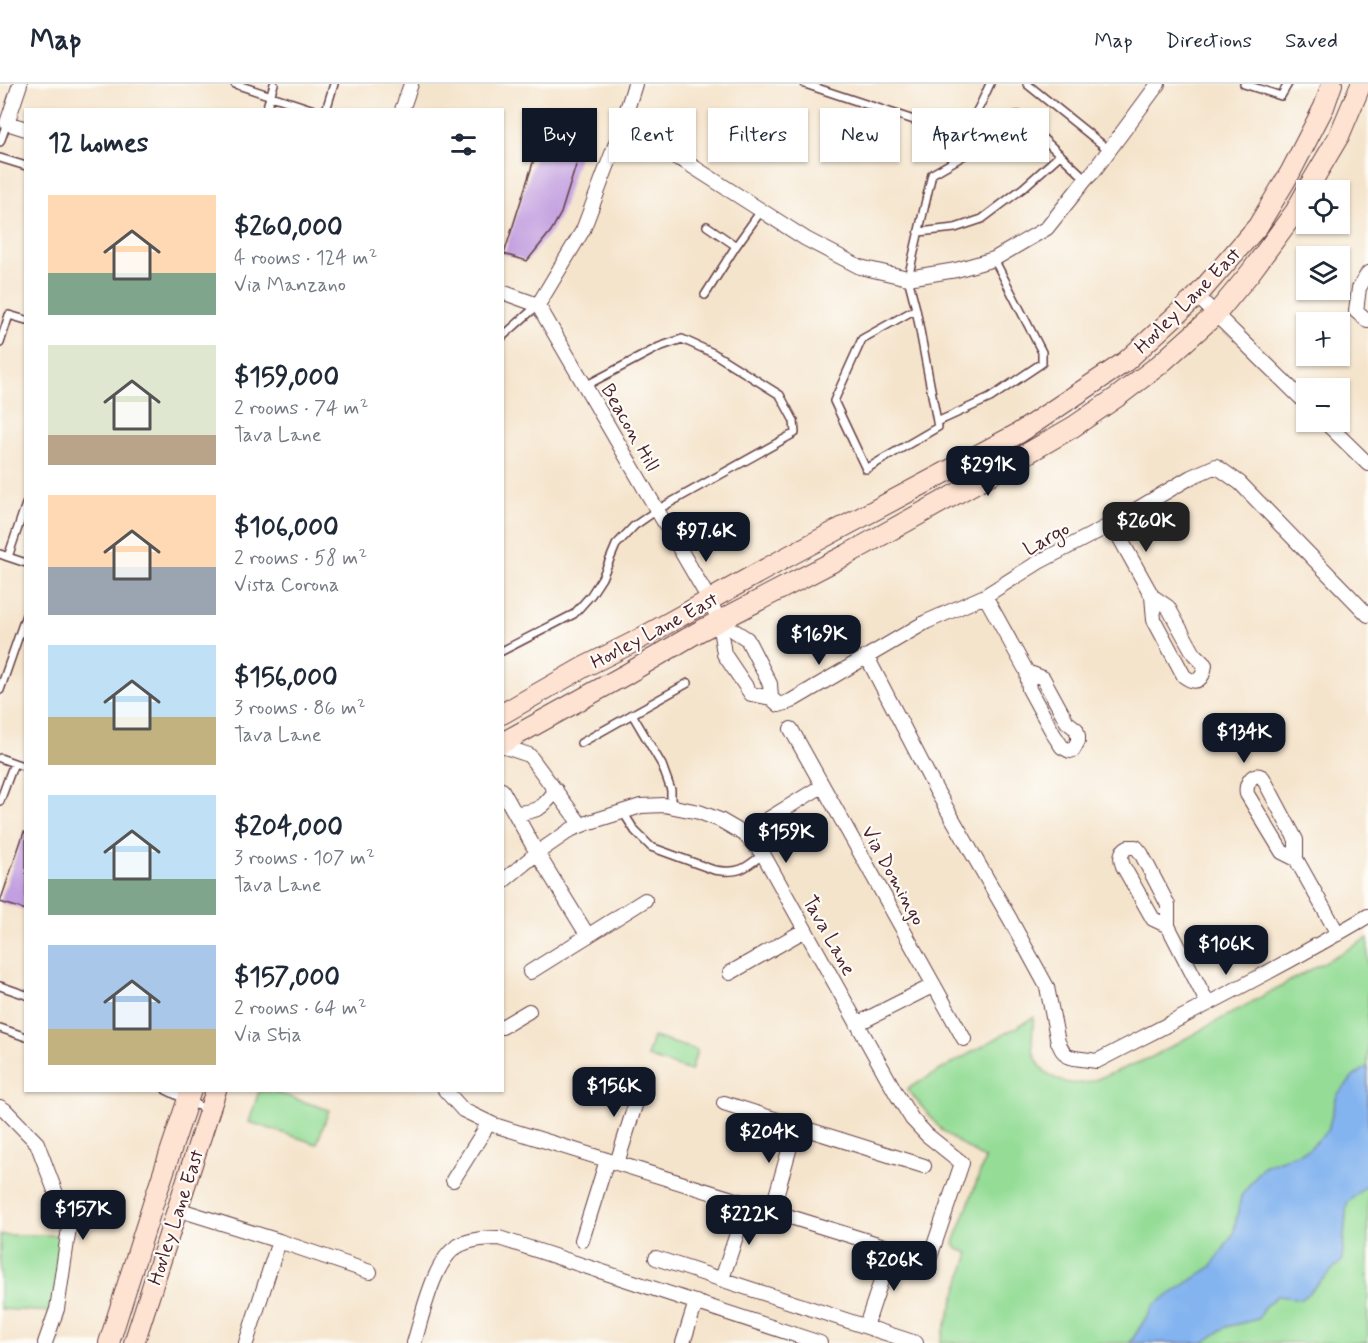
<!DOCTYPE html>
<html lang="en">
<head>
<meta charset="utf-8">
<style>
	:root { --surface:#fff; --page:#f2f2f3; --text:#1f2937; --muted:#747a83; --line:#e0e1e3; --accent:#111827 }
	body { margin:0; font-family:Mynerve,sans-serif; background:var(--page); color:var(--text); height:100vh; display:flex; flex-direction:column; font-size:22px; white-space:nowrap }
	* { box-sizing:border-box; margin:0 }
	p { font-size:20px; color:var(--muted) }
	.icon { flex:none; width:33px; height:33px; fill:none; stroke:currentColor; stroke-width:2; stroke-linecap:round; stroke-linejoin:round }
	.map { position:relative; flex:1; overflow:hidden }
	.details { position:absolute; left:24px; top:24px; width:480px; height:984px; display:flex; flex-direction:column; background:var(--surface); border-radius:0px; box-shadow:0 2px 4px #0004 }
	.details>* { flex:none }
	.banner { position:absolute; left:522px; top:24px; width:570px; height:54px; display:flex; gap:12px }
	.tools { position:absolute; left:1296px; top:96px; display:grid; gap:12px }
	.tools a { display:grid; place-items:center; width:54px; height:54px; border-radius:0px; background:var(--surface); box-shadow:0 2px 4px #0004; font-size:30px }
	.price { position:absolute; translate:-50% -51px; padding:0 14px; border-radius:12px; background:var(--accent); color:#fff; font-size:20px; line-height:39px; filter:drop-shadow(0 2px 3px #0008) }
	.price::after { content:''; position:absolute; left:50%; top:36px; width:18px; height:14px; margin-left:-9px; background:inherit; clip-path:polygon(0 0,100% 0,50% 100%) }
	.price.selected { background:#222; color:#fff }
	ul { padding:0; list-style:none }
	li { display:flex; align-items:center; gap:18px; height:150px; padding:0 24px }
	li span { display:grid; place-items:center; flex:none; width:168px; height:120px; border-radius:0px; color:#555 }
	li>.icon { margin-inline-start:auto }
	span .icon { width:72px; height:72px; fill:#fffc; stroke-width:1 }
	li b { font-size:26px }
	h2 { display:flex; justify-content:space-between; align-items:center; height:72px; padding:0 24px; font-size:26px }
	.chip { padding:0 21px; border-radius:0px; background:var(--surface); box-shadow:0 2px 4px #0004; font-size:21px; line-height:54px }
	.chip.selected { background:var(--accent); color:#fff }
	header { display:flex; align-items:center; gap:36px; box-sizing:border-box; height:84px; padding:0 30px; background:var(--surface); border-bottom:2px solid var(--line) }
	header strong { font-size:28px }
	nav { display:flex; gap:33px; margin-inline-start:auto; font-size:21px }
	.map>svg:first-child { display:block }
	.green { fill:#95dd97; stroke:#707e61; stroke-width:1.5 }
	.water { fill:#83b4ef; stroke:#666a8d; stroke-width:1.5 }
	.building { fill:#c29fe0 }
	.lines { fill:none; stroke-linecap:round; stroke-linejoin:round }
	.lane-casing { stroke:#643d43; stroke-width:10 }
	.street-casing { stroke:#643d43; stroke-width:16 }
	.secondary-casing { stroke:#643d43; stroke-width:22 }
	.lane { stroke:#fff; stroke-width:7 }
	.street { stroke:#fff; stroke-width:14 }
	.secondary { stroke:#fee3d2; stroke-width:20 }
	.labels { text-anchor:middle; stroke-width:4.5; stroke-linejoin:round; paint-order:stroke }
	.street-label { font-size:20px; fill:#4a1f2b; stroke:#fdfcf7 }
</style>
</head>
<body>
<header>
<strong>Map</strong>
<nav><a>Map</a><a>Directions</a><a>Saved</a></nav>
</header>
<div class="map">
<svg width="1368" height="1259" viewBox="0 0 1368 1259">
	<rect width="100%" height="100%" fill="#fdfcf7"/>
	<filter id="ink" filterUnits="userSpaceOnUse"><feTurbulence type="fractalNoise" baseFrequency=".0167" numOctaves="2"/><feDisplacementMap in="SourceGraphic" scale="12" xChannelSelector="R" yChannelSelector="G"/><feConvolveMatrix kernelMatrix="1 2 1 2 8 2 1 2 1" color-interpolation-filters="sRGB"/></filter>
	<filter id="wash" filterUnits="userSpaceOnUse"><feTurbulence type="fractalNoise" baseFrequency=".008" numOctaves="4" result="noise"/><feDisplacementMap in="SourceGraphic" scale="24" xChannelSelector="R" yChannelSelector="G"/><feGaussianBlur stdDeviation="1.35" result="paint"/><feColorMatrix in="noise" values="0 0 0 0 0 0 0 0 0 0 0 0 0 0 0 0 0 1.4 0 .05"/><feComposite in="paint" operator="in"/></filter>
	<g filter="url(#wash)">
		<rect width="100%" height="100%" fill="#f5e4cc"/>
		<!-- green -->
		<path class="green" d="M1368,854V1259H940L969,1169L957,1165L954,1159L985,1075L953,1055L939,1043L907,1005L1034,933C1033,943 1031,955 1033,966C1040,993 1067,1005 1092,997L1152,973Z
			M653,953L697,966L691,987L647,973Z
			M259,1007H272L329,1026L317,1060L249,1038Z
			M0,1151H64L53,1228L0,1225Z"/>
		<!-- water -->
		<path class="water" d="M1368,982V1100L1347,1119L1342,1177L1302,1215L1277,1212L1264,1223L1258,1235L1226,1243L1203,1259H1130L1154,1221L1211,1183L1233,1151L1241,1112L1263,1082L1308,1066L1328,1046L1337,1011L1353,993Z"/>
		<g id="blocks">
			<!-- building -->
			<path class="building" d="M544,44L584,56L561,129L551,147L527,177L504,170Z
				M24,748L26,749V826L0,818Z"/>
		</g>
	</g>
	<g filter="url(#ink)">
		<use href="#blocks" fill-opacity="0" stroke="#643d43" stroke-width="1.5"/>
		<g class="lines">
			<defs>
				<path id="lane" d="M235,0L314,26
					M805,0L947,47C971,51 981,18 990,0
					M1027,0L1109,66
					M1244,0L1281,12L1288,0
					M266,26L274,0
					M326,26L334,0
					M0,58L7,39
					M0,74L26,82
					M707,142L736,162L761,127
					M919,148L955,144L982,135L1023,104L1060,71
					M705,211L736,162
					M916,225L862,255L834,317L866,385L938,343L916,225L908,194L932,90L965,71L985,38L1018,31L1086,95
					M502,253L538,221
					M0,259L9,231L26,236
					M937,338L990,314L1042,279V268L994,175
					M0,470L8,473L26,420
					M8,473L26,479
					M502,567L574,530L591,511L602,494L616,461L634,442L657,426L795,349L794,337L780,311L713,269L682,255L659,263L585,302
					M0,606L26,531
					M632,630L662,681L671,706V723
					M581,659L688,599
					M0,674L14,679
					M0,717L14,679L26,683
					M623,728L635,747L651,763L714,786C739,790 745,785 763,770
					M0,902L26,911
					M0,944L26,953
					M166,1006L207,1026"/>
				<path id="street" d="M20,0L7,39L26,45
					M402,26L411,0
					M619,51L684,77L806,155L860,183L908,194L956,186L994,175L1047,144L1086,95L1093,88L1158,0
					M1368,189L1359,204L1356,227L1368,237
					M502,208L538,221L710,517L719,537
					M1197,212L1306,319
					M538,221L583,146L619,51L635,0
					M1325,338L1368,380
					M1112,440L1152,512L1154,536L1184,592C1197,602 1203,595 1205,581L1194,570L1168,523L1152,512
					M985,512L1027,588L1029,605L1054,651L1062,663L1070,667L1073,666L1078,657V652L1076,645L1067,638L1043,594L1027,588
					M719,537L747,555L770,600L771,614L751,610L724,570Z
					M867,573L936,706L1010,835L1047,903L1058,958L1062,966L1067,972L1074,974L1097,977C1188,930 1280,884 1368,832
					M771,614L779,621L791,617L926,538L985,512L1039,478L1112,440L1191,393L1216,382L1240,399L1368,531
					M791,645L964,955
					M502,662L529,671L581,741
					M502,706L537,769L588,852
					M515,729C538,728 543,724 556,706
					M744,750L822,702
					M1296,775L1282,768L1247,710C1245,700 1253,686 1263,694L1296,756V775L1338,850
					M1168,842L1153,835L1123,782C1120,775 1120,767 1128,763H1136L1141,769L1168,821V842L1208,920
					M530,888L645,816
					M730,889L805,846
					M857,940L934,901
					M502,943L529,927
					M445,1006L463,1026L494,1041L929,1176L962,1079L927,1051L912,1035L897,1011L763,770L744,750L720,736L699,728L664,721L641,722L590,738L572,745L537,769L502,798
					M724,1019L924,1082
					M0,1023L5,1026L37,1059L69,1144L57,1225L45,1259
					M617,1079L642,999
					M453,1096L489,1039
					M177,1125L279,1157L370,1188
					M772,1126L796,1042
					M582,1156L607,1076
					M656,1174L916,1259
					M722,1195L747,1119
					M866,1242L892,1164
					M246,1259L279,1157
					M414,1259C422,1233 434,1175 458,1162C470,1155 485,1154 499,1154L820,1259
					M683,1259L696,1218"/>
				<path id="secondary" d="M1307,106L1339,52L1361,0
					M502,630L584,583L632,559L787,473L1019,349L1125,278L1197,212L1258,142L1290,89L1324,23L1332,0
					M502,659L625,591L698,548L848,470L990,391L1073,343L1117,313L1159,281L1216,230L1250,189L1295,128L1306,108
					M109,1259L153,1120L191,1006
					M134,1259L216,1006"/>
			</defs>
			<!-- lane casing -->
			<use href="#lane" class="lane-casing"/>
			<!-- street casing -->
			<use href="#street" class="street-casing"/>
			<!-- secondary casing -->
			<use href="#secondary" class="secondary-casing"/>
			<!-- lane -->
			<use href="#lane" class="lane"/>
			<!-- street -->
			<use href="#street" class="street"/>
			<!-- secondary -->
			<use href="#secondary" class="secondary"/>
		</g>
	</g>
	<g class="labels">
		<!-- street labels -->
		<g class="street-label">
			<text transform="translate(1187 216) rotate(-45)" y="7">Hovley Lane East</text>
			<text transform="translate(631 343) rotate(60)" y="7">Beacon Hill</text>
			<text transform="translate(1046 454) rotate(-29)" y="7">Largo</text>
			<text transform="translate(654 546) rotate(-28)" y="7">Hovley Lane East</text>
			<text transform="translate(894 791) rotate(61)" y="7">Via Domingo</text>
			<text transform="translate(830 851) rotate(61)" y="7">Tava Lane</text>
			<text transform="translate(175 1133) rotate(-72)" y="7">Hovley Lane East</text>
		</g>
	</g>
</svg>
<div class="tools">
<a><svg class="icon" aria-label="locate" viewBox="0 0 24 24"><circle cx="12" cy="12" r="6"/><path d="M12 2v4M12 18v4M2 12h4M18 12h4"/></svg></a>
<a><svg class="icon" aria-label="layers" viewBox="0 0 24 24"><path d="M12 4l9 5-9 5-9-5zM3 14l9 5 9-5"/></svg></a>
<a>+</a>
<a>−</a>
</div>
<b class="price" style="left:988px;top:413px">$291K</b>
<b class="price selected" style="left:1146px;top:469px">$260K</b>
<b class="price" style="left:706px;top:479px">$97.6K</b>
<b class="price" style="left:819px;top:582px">$169K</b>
<b class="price" style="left:1244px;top:680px">$134K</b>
<b class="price" style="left:786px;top:780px">$159K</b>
<b class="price" style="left:1226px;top:892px">$106K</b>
<b class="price" style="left:614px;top:1034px">$156K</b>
<b class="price" style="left:769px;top:1080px">$204K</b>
<b class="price" style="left:83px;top:1157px">$157K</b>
<b class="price" style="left:749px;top:1162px">$222K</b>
<b class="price" style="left:894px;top:1208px">$206K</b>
<div class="banner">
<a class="chip selected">Buy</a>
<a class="chip">Rent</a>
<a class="chip">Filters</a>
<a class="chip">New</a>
<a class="chip">Apartment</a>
</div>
<section class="details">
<h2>12 homes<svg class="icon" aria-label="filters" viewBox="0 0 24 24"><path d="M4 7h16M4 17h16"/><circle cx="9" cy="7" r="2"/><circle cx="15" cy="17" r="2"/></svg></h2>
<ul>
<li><span style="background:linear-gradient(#ffd9b3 65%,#7fa58c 0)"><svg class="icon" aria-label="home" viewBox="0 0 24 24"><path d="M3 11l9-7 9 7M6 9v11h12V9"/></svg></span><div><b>$260,000</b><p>4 rooms · 124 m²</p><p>Via Manzano</p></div></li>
<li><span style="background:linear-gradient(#dfe7d0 75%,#b9a48a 0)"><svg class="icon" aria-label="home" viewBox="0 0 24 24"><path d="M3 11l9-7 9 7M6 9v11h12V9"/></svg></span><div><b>$159,000</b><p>2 rooms · 74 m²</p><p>Tava Lane</p></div></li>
<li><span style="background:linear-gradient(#ffd9b3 60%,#9aa5b1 0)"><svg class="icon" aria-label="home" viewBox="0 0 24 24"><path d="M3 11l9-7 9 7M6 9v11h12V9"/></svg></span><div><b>$106,000</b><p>2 rooms · 58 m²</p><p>Vista Corona</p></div></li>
<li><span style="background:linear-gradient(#bfe0f5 60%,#c2b280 0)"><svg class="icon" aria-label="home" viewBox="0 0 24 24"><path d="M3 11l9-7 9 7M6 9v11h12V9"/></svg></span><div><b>$156,000</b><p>3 rooms · 86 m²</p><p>Tava Lane</p></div></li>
<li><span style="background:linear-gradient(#bfe0f5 70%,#7fa58c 0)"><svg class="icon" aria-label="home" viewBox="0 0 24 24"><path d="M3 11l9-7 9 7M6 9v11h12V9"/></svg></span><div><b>$204,000</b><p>3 rooms · 107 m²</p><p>Tava Lane</p></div></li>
<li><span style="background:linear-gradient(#a9c7e8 70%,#c2b280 0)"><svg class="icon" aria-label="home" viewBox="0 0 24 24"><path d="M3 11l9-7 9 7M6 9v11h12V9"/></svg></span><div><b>$157,000</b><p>2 rooms · 64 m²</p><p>Via Stia</p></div></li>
</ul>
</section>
</div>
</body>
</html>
